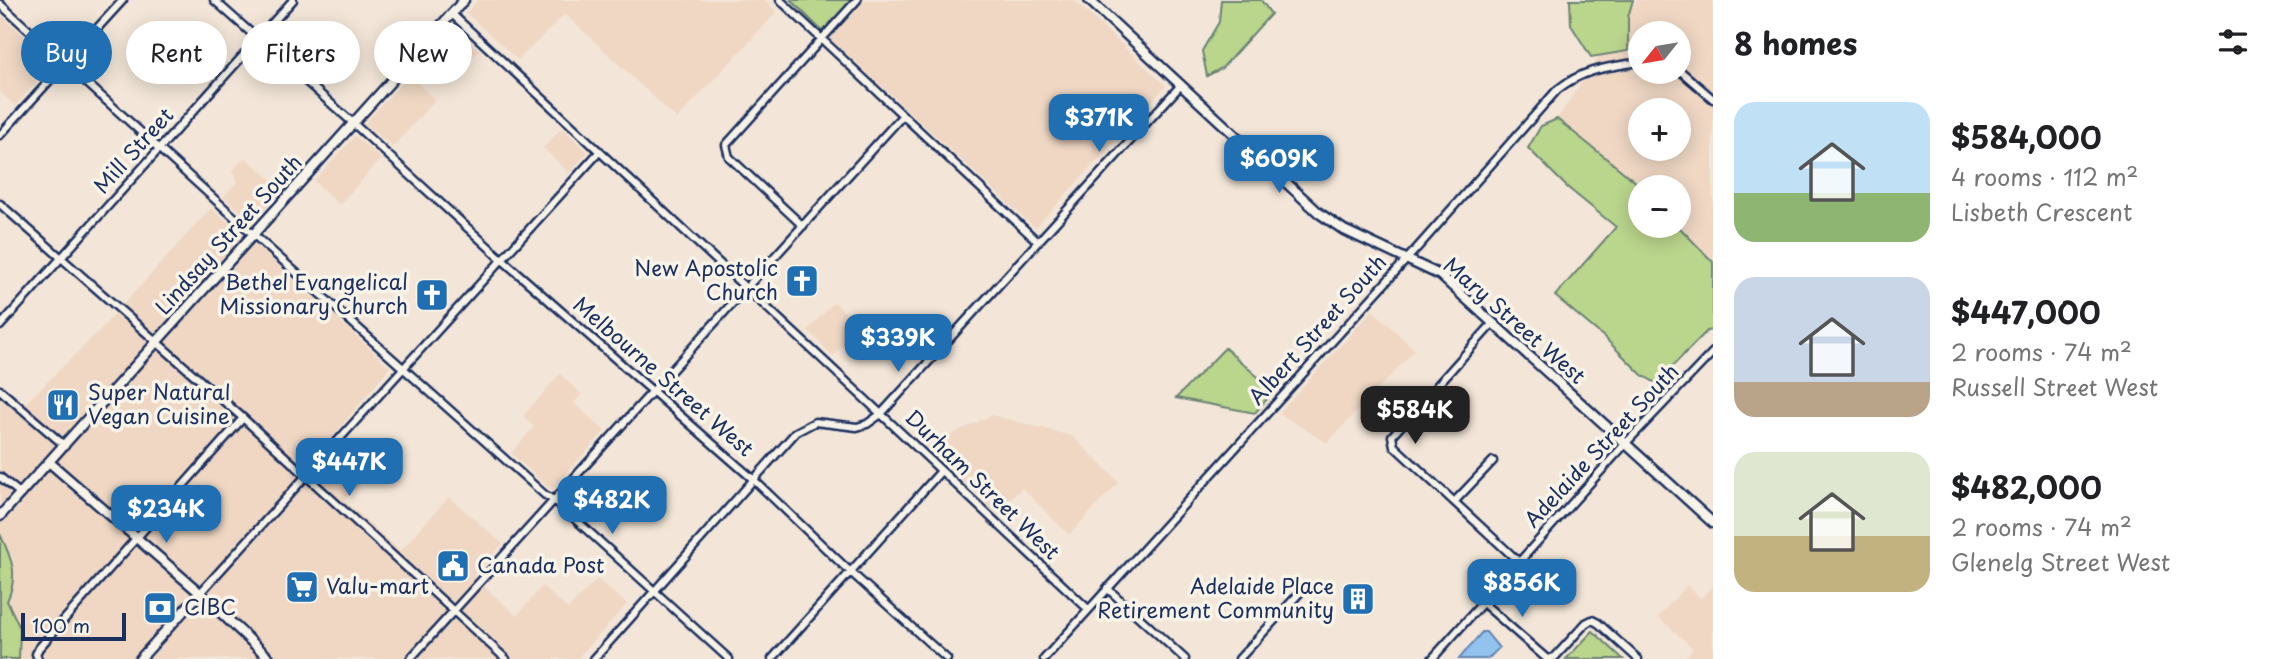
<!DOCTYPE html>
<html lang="en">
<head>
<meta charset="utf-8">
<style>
	:root { --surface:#fff; --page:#f2f2f2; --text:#202124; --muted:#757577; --accent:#1f6fb2 }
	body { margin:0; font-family:"Playpen Sans",sans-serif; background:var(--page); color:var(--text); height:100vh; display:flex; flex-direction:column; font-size:26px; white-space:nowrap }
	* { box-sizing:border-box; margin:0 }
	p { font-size:23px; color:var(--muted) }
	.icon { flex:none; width:38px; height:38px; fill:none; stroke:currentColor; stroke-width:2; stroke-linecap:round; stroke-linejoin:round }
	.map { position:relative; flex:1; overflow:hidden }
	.details { display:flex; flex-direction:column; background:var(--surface); width:560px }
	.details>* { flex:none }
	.hud { position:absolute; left:21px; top:21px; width:665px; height:63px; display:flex; gap:14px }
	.needle { width:46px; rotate:240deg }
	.controls { position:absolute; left:1628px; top:21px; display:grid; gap:14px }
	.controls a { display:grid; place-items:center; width:63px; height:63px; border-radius:50%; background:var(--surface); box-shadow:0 4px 18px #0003; font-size:35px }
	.scale { position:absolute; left:21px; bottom:18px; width:105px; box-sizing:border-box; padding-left:7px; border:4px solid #1b2f5e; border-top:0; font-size:19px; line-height:24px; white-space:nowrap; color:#1b2f5e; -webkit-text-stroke:5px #f7f3e8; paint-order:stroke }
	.price { position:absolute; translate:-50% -60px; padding:0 16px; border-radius:14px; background:var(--accent); color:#fff; font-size:23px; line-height:46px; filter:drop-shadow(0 2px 4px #0008) }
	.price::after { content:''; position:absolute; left:50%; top:42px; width:21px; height:16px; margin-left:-10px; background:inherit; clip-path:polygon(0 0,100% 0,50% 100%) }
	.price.on { background:#222; color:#fff }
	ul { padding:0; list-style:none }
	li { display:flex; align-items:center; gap:21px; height:175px; padding:0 21px }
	li span { display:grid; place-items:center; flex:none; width:196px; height:140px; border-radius:21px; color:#555 }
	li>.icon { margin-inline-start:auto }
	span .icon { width:84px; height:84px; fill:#fffc; stroke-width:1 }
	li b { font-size:30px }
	h2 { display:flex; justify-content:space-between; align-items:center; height:84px; padding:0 21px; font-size:30px }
	.tag { padding:0 24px; border-radius:32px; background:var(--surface); box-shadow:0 4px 18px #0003; font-size:24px; line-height:63px }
	.tag.on { background:var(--accent); color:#fff }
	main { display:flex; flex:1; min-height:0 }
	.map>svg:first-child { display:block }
	.built { fill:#efd7c4; fill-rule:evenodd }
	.green { fill:#bad58c; stroke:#6a8275; stroke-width:2 }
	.water { fill:#94c2ef; stroke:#6487b5; stroke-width:2 }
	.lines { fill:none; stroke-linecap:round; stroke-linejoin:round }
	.street-casing { stroke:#1b2f5e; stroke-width:11 }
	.secondary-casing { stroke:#1b2f5e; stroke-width:13 }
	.street { stroke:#f7f3e8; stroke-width:6 }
	.secondary { stroke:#f7f3e8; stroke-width:8 }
	.labels { text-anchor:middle; stroke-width:7; stroke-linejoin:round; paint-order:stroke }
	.street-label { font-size:21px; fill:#1b2f5e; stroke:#f7f3e8 }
	.poi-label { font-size:21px; fill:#1b2f5e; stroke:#f7f3e8; text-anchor:start }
</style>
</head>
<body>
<main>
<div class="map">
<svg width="1713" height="659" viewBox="0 0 1713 659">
	<rect width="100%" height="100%" fill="#f3e6d8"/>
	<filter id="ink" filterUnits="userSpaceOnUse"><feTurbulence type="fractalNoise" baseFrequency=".0143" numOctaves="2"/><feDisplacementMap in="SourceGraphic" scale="14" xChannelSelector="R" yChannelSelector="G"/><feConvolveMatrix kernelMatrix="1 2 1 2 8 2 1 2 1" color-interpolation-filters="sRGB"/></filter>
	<g filter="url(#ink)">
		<!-- built -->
		<path class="built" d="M478,0H765L777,12L677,119L565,14L518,60L466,13Z
			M857,0H1074L1166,86L1035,228L825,34Z
			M1637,0H1713V262L1678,226V187H1642L1557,119ZM1640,33H1678V72H1640ZM1640,110H1678V149H1640Z
			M0,14L55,63L15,106L0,92Z
			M452,27L479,50L457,75L430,51Z
			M409,75L435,100L393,147L364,124Z
			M562,128L588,152L569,173L543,148Z
			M355,136L381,159L339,205L314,181Z
			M245,157L282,189L257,218L251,219L223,197L238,181L232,171Z
			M211,208L255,244L390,367L330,440L369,475L344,500L400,551L449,497L503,544L473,576L517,616L542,586L568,609L597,579L627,604L577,659H19L20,628L7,601L13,587V559L0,534V397L19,414L28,401L101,329Z
			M834,302L861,327L833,356L808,330Z
			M1373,310L1415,350L1327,443L1279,413Z
			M560,374L582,394L574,403L605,431L551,490L511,453L534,427L523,416Z
			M992,415L1072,436L1119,482L1069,535L1022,488L996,513L927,446Z
			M1687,585L1701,598L1713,585V659H1684L1693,648L1658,617Z"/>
		<!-- green -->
		<path class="green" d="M791,0H857L825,34Z
			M1221,0H1261L1271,14L1222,68L1207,76L1202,51L1219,22Z
			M1570,0H1633L1628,17V51L1591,57L1571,25Z
			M1557,119L1642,187H1640V226H1678L1713,262V330L1707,331L1656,383L1642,375L1605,338L1555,296L1616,227L1567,187L1528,148L1541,126Z
			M1225,348L1274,391L1255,413L1176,398Z
			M0,534C12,559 19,575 7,601L20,628L19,659H0Z
			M1593,631L1623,659H1566Z"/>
		<!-- water -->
		<path class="water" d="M1482,632H1486L1499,648L1488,659H1459Z"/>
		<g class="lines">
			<defs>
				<path id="street" d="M214,0L353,123L506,263L754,480L844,566L947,659
					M780,0L1037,241
					M0,4L254,235L545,495L554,500L729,659
					M452,14L896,428L1088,609
					M1678,69L1713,99
					M0,135L123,0
					M0,204L243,418L506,659
					M803,226L729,157L726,145L857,0
					M1493,323L1392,436L1394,446L1519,562
					M0,326L293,0
					M0,390L65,446
					M0,477L21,494
					M1455,501L1493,461
					M1107,588L1185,659
					M200,593L600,151
					M1483,603L1547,659
					M38,659L36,654L39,648L243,418
					M410,659L903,115
					M594,659L796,432L815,422L857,427L867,424L881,414L1181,85
					M772,659L941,471
					M1044,659L1417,248L1557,90C1583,69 1608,67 1640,62
					M1239,659L1305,587
					M1432,659L1626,443L1713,352
					M1548,659L1555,657L1586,623L1592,620L1598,623L1638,659"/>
				<path id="secondary" d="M1089,0L1319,213L1344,230L1440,275L1713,523
					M49,462L200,593L270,659
					M0,516L464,0
					M140,659L200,593"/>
			</defs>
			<!-- street casing -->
			<use href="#street" class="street-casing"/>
			<!-- secondary casing -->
			<use href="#secondary" class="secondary-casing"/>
			<!-- street -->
			<use href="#street" class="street"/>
			<!-- secondary -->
			<use href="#secondary" class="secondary"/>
		</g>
	</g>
	<!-- icons -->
	<defs>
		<symbol id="church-square" viewBox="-11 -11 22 22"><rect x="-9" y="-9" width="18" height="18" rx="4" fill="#1f6fb2" stroke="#f7f3e8"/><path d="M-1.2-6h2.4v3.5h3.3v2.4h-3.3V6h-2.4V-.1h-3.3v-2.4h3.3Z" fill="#fff"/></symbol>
		<symbol id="restaurant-square" viewBox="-11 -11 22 22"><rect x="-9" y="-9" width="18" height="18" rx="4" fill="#1f6fb2" stroke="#f7f3e8"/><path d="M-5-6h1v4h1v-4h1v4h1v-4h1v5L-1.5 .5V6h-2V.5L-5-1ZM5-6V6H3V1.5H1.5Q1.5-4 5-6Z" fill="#fff"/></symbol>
		<symbol id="civic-square" viewBox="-11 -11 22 22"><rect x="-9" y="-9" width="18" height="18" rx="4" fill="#1f6fb2" stroke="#f7f3e8"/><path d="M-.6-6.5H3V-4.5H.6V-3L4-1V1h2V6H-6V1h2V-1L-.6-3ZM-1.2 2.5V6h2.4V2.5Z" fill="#fff"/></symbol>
		<symbol id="supermarket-square" viewBox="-11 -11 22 22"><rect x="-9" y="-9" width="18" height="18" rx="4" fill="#1f6fb2" stroke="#f7f3e8"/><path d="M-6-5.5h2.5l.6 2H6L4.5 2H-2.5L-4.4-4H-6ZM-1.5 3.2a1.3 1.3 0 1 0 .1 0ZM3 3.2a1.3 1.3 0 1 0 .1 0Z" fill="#fff"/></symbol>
		<symbol id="building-square" viewBox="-11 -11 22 22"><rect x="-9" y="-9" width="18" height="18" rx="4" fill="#1f6fb2" stroke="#f7f3e8"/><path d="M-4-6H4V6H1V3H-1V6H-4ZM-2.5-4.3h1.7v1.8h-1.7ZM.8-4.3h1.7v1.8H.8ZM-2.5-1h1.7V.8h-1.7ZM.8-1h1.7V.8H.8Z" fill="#fff"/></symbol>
		<symbol id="bank-square" viewBox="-11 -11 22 22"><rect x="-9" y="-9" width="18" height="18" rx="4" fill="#1f6fb2" stroke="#f7f3e8"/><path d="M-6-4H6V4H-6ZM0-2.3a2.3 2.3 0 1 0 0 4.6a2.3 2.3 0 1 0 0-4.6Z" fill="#fff"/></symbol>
	</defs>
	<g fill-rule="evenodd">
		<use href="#church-square" x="783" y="262" width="38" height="38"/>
		<use href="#church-square" x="413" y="276" width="38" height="38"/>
		<use href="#restaurant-square" x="44" y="386" width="38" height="38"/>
		<use href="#civic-square" x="434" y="547" width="38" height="38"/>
		<use href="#supermarket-square" x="283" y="568" width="38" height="38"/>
		<use href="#building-square" x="1339" y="580" width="38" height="38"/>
		<use href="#bank-square" x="141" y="589" width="38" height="38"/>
	</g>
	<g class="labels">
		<!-- street labels -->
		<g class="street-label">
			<text transform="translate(134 151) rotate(-48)" y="7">Mill Street</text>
			<text transform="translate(229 235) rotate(-48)" y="7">Lindsay Street South</text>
			<text transform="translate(1514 321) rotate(41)" y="7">Mary Street West</text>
			<text transform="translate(1318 330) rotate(-48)" y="7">Albert Street South</text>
			<text transform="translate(663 377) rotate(41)" y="7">Melbourne Street West</text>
			<text transform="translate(1602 446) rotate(-47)" y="7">Adelaide Street South</text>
			<text transform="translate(982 485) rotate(44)" y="7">Durham Street West</text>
		</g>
		<!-- poi labels -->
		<g class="poi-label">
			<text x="778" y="276" text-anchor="end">New Apostolic<tspan x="778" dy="24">Church</tspan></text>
			<text x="408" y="290" text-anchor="end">Bethel Evangelical<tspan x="408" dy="24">Missionary Church</tspan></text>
			<text x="88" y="400">Super Natural<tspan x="88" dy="24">Vegan Cuisine</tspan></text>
			<text x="477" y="573">Canada Post</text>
			<text x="326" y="594">Valu-mart</text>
			<text x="1334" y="594" text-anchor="end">Adelaide Place<tspan x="1334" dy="24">Retirement Community</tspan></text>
			<text x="184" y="615">CIBC</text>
		</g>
	</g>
</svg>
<div class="controls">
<a><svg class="needle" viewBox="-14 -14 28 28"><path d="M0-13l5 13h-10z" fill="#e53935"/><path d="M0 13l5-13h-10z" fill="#757577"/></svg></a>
<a>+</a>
<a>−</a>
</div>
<div class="scale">100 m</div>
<b class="price" style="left:1099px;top:154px">$371K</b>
<b class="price" style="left:1279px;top:195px">$609K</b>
<b class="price" style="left:898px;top:374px">$339K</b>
<b class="price on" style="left:1415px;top:446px">$584K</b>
<b class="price" style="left:349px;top:498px">$447K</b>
<b class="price" style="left:612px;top:536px">$482K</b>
<b class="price" style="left:166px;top:545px">$234K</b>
<b class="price" style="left:1522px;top:619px">$856K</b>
<div class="hud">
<a class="tag on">Buy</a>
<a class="tag">Rent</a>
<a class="tag">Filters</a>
<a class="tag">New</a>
</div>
</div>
<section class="details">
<h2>8 homes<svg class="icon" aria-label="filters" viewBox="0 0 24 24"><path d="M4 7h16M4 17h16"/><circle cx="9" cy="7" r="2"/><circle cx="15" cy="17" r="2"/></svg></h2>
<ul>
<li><span style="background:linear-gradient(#bfe0f5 65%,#8fb573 0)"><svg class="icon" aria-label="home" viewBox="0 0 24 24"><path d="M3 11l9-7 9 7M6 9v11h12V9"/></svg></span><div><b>$584,000</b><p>4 rooms · 112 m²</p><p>Lisbeth Crescent</p></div></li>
<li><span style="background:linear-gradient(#c9d6e8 75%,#b9a48a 0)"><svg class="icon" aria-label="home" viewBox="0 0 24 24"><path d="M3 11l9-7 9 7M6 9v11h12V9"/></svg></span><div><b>$447,000</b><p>2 rooms · 74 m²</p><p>Russell Street West</p></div></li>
<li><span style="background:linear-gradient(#dfe7d0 60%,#c2b280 0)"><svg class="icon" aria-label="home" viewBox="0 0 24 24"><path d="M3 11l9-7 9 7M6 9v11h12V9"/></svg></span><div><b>$482,000</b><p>2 rooms · 74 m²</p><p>Glenelg Street West</p></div></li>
</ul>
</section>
</main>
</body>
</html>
